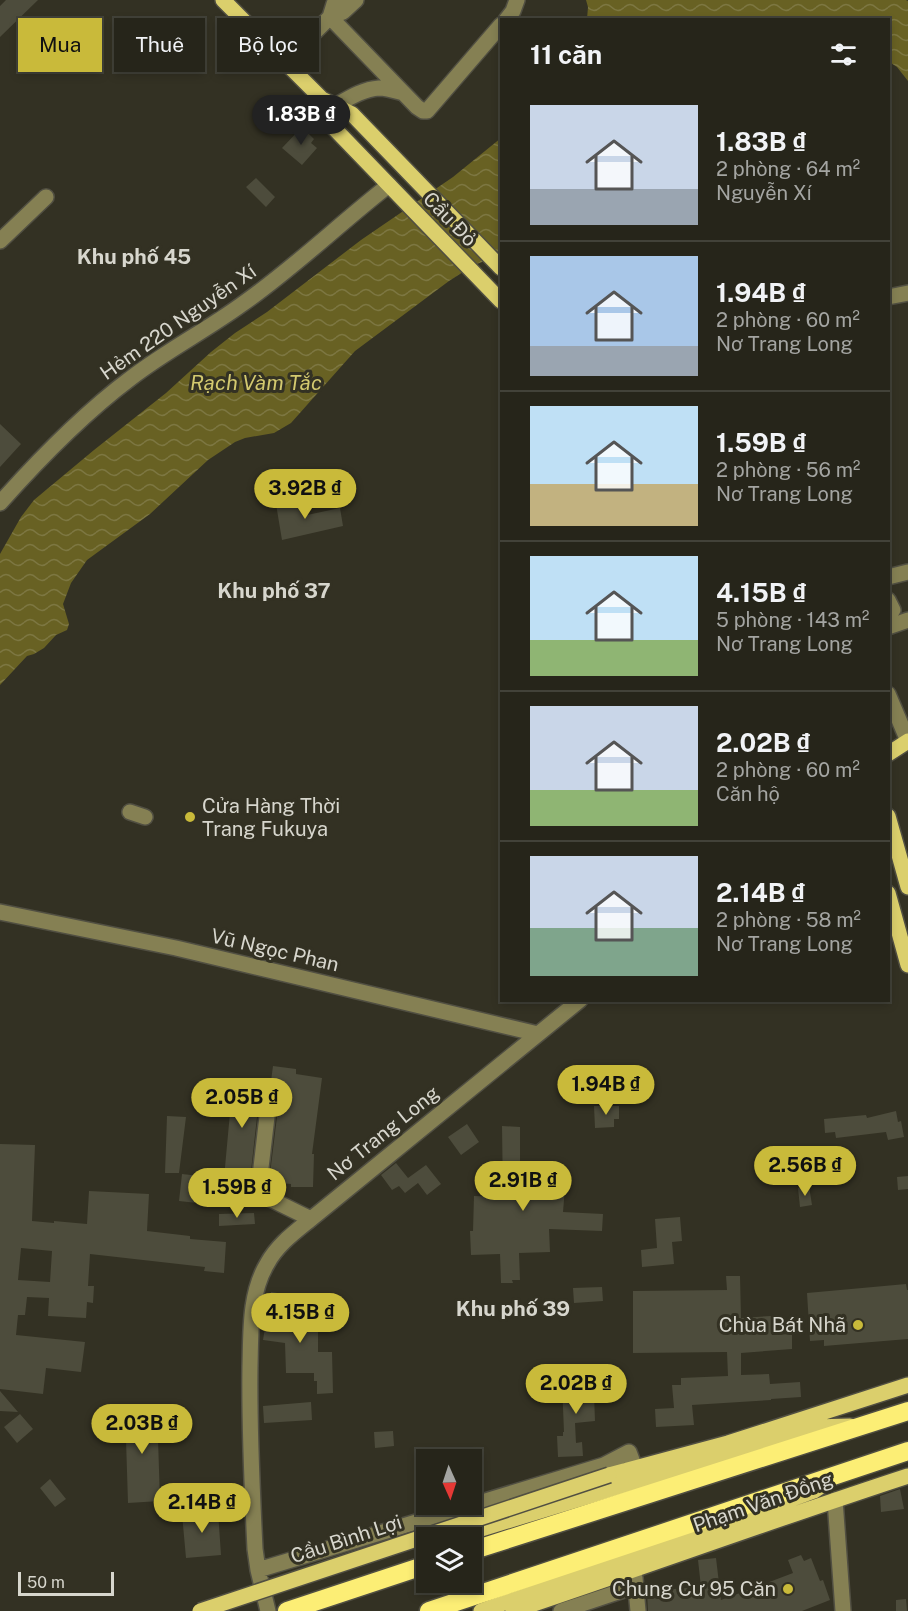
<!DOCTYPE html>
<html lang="vi">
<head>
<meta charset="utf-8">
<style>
	:root { --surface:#26251a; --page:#2e2d23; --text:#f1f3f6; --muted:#a4a5a2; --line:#424239; --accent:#c9ba3a }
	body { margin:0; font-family:"Public Sans",sans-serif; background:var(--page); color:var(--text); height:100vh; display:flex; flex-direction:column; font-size:22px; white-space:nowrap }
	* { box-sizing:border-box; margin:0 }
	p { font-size:20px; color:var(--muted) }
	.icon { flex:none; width:33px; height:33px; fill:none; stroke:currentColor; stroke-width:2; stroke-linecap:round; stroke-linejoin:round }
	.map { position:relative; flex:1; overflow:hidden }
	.sheet { position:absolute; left:500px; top:18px; width:390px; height:984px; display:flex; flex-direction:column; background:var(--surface); border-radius:0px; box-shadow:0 3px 9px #0003,0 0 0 2px var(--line) }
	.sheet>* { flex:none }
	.hud { position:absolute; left:18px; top:18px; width:392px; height:54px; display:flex; gap:12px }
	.needle { width:39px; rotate:177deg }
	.fabs { position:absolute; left:416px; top:1449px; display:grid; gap:12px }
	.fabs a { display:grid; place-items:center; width:66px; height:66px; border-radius:0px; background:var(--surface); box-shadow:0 3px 9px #0003,0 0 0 2px var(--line); font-size:30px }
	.scale { position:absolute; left:18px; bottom:15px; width:96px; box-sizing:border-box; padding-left:6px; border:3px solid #d7d6cd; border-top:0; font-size:16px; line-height:21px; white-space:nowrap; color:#d7d6cd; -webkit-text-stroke:4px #333123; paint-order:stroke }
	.price { position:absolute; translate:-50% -51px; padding:0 14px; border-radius:21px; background:var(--accent); color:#111; font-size:20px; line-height:39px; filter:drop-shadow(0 2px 3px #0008) }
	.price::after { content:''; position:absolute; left:50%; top:36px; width:18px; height:14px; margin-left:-9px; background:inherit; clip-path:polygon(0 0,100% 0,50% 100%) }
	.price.on { background:#222; color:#fff }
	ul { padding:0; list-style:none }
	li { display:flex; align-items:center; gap:18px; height:150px; padding:0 30px }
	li+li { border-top:2px solid var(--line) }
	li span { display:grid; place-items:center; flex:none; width:168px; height:120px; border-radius:0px; color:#555 }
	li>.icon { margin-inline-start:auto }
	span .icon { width:72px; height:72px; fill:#fffc; stroke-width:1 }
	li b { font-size:26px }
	h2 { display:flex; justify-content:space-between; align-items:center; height:72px; padding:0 30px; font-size:26px }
	.tag { padding:0 21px; border-radius:0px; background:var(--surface); box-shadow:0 3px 9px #0003,0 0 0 2px var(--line); font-size:21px; line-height:54px }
	.tag.on { background:var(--accent); color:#111 }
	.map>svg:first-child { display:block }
	.water { fill:url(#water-waves) }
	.building { fill:#4d4c3c; fill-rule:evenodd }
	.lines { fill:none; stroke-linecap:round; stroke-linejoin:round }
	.minor-casing { stroke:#514f42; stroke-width:18 }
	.major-casing { stroke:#514f42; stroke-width:18 }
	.highway-casing { stroke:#514f42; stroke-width:21 }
	.minor { stroke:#858053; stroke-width:15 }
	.major { stroke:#dbcf6c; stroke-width:15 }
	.highway { stroke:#fcee75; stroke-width:18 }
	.major-bridge-casing { stroke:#514f42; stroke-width:18; stroke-linecap:butt }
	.major-bridge { stroke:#dbcf6c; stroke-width:15 }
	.poi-dot { fill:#c9ba3a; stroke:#333123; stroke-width:2 }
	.labels { text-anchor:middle; stroke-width:6; stroke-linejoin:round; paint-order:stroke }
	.street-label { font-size:20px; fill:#d7d6cd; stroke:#333123 }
	.poi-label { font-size:20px; fill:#d7d6cd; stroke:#333123; text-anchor:end }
	.neighbourhood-label { font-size:21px; font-weight:bold; fill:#d7d6cd; stroke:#333123 }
	.water-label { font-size:21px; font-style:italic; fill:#d3c96f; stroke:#333123 }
</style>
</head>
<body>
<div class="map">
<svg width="908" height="1611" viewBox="0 0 908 1611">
	<defs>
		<pattern id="water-waves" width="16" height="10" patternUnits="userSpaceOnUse" patternTransform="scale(1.5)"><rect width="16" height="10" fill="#686123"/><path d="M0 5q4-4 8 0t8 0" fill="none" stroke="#7d7742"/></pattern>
	</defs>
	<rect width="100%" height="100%" fill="#333123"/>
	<!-- water -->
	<path class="water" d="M586,0H906L908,1V81L897,67L888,61V20L587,19L588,7Z
		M501,138V255L474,265L449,281L355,351L291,423L274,433L245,438L235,442L208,460L150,514L87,560L71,583L63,604L69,624L67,630L56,635L44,648L34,654L27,656L0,685V554L21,517L34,500L94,450L166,393L211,352L235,333L267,312L361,240L453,177Z"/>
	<!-- building -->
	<path class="building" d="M6,0H38L0,37V6Z
		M302,127L314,139L311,143L317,148L302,165L282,148Z
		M256,178L275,197L266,207L246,187Z
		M0,424L21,444L0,467Z
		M303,498L307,515L340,508L343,526L282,540L276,504Z
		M273,1066L296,1069V1074L322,1078L312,1154H314L313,1187H291V1184L269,1182L280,1092L279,1087L271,1081Z
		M233,1080L265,1083L260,1090L250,1180L224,1178Z
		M594,1106H619V1119H614V1127L595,1128Z
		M896,1111L898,1122L901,1121L904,1137L888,1140L886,1132L836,1138L835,1132L825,1133L824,1119L866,1115L867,1118Z
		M167,1116L186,1117L179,1173H165Z
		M467,1124L479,1142L461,1155L448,1137Z
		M502,1126L520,1127V1163L554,1165L553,1188H565L563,1212L603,1214L602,1231L549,1229L550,1252L519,1253L520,1280H512L513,1283H501L500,1254L471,1255L470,1231H473L474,1196L503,1197Z
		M0,1144L35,1145L32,1221L54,1223V1221L87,1224L89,1191L149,1194L147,1231L190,1236V1239L226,1242L224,1273L204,1271L205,1267L90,1254L88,1286H94L93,1303L87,1302L86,1318L48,1316L49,1298L27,1297L25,1315H18L16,1335L85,1342L81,1372L46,1368L43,1394L0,1389ZM21,1248L52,1251L50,1282L18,1280Z
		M396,1163L408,1178L426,1165L441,1184L427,1195L418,1183L405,1193L399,1186L392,1190L381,1175Z
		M182,1174L227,1179L224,1206L179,1201Z
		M908,1176V1189L898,1190L897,1177Z
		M809,1186L812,1205L800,1207L798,1188Z
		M254,1213L255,1224L219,1226V1214Z
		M680,1217L682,1241L672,1242L674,1264L642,1267L641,1250L657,1248L655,1219Z
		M726,1276H740L741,1318L771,1316L772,1335L792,1334V1349L741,1353V1375L769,1374L770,1384L800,1382L801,1397L771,1399V1400L692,1405L694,1425L656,1427L655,1409L674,1408L672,1385H681V1378L728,1376L727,1352L633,1353V1291L727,1290Z
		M906,1284L907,1290H908V1339L824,1346V1340L810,1341L807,1293Z
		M602,1287L603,1301L574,1303L573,1288Z
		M271,1292L284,1294L280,1317H318V1352H332L333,1393L317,1394V1381H314V1373H286L285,1343L263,1340Z
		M597,1381L598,1394H594L595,1421L575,1423L576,1443L582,1442L583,1456L558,1457L557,1436H563V1432H564L562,1383Z
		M0,1391L18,1412L0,1411Z
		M311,1402L312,1420L264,1423L263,1406Z
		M157,1407L160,1501L128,1503L125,1408Z
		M20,1414L33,1429L17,1443L4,1427Z
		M393,1431L394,1446L375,1448L374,1432Z
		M50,1479L66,1499L55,1507L40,1488Z
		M900,1489L904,1509L881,1512L880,1496Z
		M218,1511L221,1555L186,1558L182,1514Z
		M801,1555L804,1561L811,1558L820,1581L823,1580L830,1600L802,1611H648L647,1591L701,1587L698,1560L716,1558L721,1600L793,1573L788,1560Z
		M906,1599L907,1611H896V1600Z"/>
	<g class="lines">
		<defs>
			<path id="minor" d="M330,17L417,107L423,111H427L501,25
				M330,17L343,12L356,0
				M506,20L513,11L517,0
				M285,62L330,17L334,4L338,0
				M335,106C349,98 363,89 379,88C387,88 396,91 403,93
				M0,241L46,197
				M888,297L908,293
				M0,503C40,458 83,414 131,378C166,351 205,331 241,305C293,269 339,224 389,185
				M888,577L908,572
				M888,600L893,610L888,612
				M888,627L908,620
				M888,694L908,741
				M130,812L145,817
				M0,912L176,948L538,1034
				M270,1091L258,1193L311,1219
				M835,1500L843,1611
				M258,1570L604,1465L629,1452L635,1468
				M635,1578L638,1611
				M268,1611L258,1570L255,1549C252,1488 249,1427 250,1366C251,1333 249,1294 267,1264C277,1245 295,1232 311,1219L580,1000
				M561,1611L636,1586"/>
			<path id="major" d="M223,0L322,99L352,114L501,268
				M322,99L331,125L501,301
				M888,754L908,741
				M888,816L908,887
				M888,893L908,965
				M609,1475L728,1443L908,1385
				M452,1538L815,1427L850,1426
				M481,1611L629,1559L814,1491L820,1487
				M513,1611C645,1567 776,1519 908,1476"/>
			<path id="highway" d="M471,1551L908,1411
				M287,1611L426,1565
				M429,1611L908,1451"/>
		</defs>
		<!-- minor casing -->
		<use href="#minor" class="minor-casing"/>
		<!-- major casing -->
		<use href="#major" class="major-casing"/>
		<!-- highway casing -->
		<use href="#highway" class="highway-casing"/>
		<!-- minor -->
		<use href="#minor" class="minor"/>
		<!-- major -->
		<use href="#major" class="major"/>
		<!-- highway -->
		<use href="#highway" class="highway"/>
		<defs>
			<path id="major-bridge" d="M200,1611L609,1475"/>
		</defs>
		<!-- major-bridge casing -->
		<use href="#major-bridge" class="major-bridge-casing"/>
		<!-- major-bridge -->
		<use href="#major-bridge" class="major-bridge"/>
	</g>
	<!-- markers -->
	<g class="poi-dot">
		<circle cx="190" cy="817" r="6"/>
		<circle cx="858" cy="1325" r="6"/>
		<circle cx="788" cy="1589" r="6"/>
	</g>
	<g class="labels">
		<!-- street labels -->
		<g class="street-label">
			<text transform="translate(450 219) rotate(46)" y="7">Cầu Đỏ</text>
			<text transform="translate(178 322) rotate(-35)" y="7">Hẻm 220 Nguyễn Xí</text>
			<text transform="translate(275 950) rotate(13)" y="7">Vũ Ngọc Phan</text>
			<text transform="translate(383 1133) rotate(-39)" y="7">Nơ Trang Long</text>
			<text transform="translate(763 1502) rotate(-19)" y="7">Phạm Văn Đồng</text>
			<text transform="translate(346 1539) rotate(-18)" y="7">Cầu Bình Lợi</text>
		</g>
		<!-- poi labels -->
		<g class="poi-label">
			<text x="202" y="813" text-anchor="start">Cửa Hàng Thời<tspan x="202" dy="23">Trang Fukuya</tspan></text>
			<text x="846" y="1332">Chùa Bát Nhã</text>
			<text x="776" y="1596">Chung Cư 95 Căn</text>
		</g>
		<!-- neighbourhood labels -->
		<g class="neighbourhood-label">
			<text x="134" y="264">Khu phố 45</text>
			<text x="274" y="598">Khu phố 37</text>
			<text x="513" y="1316">Khu phố 39</text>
		</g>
		<!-- water labels -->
		<g class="water-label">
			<text x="256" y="390">Rạch Vàm Tắc</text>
		</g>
	</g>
</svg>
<div class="fabs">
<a><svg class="needle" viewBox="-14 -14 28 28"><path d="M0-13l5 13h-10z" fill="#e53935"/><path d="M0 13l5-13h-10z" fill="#a4a5a2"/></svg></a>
<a><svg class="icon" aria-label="layers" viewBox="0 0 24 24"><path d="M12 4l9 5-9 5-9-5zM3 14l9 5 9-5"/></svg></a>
</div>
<div class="scale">50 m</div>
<b class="price on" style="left:301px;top:146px">1.83B ₫</b>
<b class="price" style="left:305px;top:520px">3.92B ₫</b>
<b class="price" style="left:606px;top:1116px">1.94B ₫</b>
<b class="price" style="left:242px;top:1129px">2.05B ₫</b>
<b class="price" style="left:805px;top:1197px">2.56B ₫</b>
<b class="price" style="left:523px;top:1212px">2.91B ₫</b>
<b class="price" style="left:237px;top:1219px">1.59B ₫</b>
<b class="price" style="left:300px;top:1344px">4.15B ₫</b>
<b class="price" style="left:576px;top:1415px">2.02B ₫</b>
<b class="price" style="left:142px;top:1455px">2.03B ₫</b>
<b class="price" style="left:202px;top:1534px">2.14B ₫</b>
<div class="hud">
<a class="tag on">Mua</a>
<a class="tag">Thuê</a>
<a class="tag">Bộ lọc</a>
</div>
<section class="sheet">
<h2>11 căn<svg class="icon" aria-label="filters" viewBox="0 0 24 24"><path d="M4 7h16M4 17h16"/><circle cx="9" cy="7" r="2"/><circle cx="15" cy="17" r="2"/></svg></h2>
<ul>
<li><span style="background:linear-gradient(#c9d6e8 70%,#9aa5b1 0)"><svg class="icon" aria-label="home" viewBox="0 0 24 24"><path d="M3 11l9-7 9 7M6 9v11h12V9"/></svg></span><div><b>1.83B ₫</b><p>2 phòng · 64 m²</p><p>Nguyễn Xí</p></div></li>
<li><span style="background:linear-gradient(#a9c7e8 75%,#9aa5b1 0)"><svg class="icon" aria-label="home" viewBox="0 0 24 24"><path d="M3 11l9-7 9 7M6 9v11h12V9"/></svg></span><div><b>1.94B ₫</b><p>2 phòng · 60 m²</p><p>Nơ Trang Long</p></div></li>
<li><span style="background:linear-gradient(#bfe0f5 65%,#c2b280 0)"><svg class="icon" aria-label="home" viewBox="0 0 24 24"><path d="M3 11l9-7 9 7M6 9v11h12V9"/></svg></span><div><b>1.59B ₫</b><p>2 phòng · 56 m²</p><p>Nơ Trang Long</p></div></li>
<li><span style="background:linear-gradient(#bfe0f5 70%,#8fb573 0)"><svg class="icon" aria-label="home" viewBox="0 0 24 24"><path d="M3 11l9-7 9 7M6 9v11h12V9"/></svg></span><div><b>4.15B ₫</b><p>5 phòng · 143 m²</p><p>Nơ Trang Long</p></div></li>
<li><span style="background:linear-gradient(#c9d6e8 70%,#8fb573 0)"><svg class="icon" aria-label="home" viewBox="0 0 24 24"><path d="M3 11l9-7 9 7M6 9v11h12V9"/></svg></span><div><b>2.02B ₫</b><p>2 phòng · 60 m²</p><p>Căn hộ</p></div></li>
<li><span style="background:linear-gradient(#c9d6e8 60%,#7fa58c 0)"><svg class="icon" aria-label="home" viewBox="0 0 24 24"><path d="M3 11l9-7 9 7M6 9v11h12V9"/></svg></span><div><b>2.14B ₫</b><p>2 phòng · 58 m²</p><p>Nơ Trang Long</p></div></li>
</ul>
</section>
</div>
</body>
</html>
